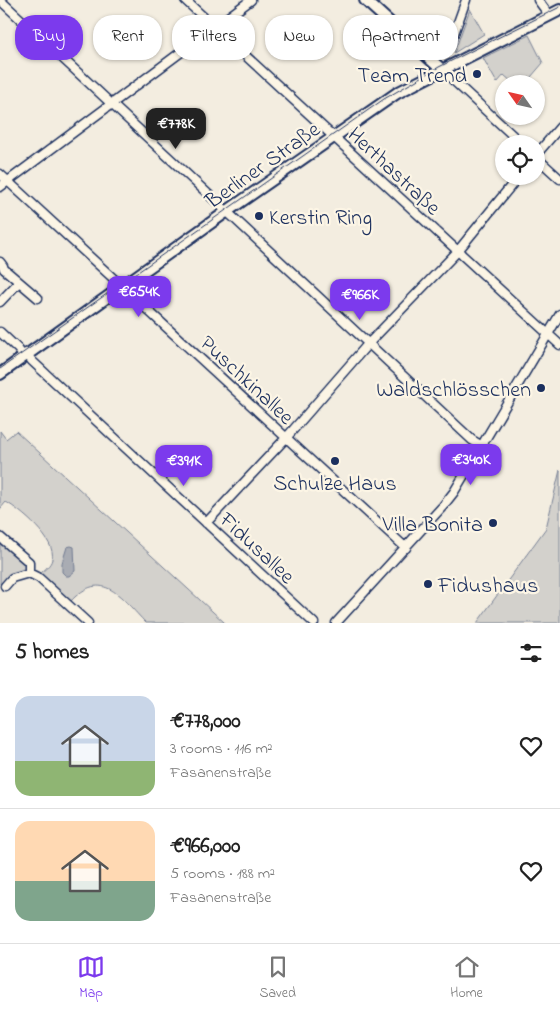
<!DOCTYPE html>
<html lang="en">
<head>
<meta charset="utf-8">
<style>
	:root { --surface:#fff; --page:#f6f6f6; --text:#222; --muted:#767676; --line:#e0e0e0; --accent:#7c3aed }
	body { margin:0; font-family:"Indie Flower",sans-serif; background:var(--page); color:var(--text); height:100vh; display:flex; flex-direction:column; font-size:19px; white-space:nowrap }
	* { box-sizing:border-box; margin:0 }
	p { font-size:16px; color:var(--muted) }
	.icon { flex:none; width:28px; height:28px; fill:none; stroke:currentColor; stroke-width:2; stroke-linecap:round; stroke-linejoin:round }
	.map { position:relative; height:623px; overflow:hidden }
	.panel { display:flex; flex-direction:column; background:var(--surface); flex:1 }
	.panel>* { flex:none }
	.hud { position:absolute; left:15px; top:15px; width:530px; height:45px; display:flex; gap:10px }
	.needle { width:32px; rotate:304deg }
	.controls { position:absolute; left:495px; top:75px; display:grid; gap:10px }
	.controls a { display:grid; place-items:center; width:50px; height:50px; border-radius:50%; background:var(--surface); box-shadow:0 1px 4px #0004; font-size:25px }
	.price { position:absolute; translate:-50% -42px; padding:0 11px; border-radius:10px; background:var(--accent); color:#fff; font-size:16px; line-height:32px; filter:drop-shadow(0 1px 2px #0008) }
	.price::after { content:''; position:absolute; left:50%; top:30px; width:15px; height:11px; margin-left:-8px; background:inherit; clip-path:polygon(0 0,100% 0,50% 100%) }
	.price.selected { background:#222; color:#fff }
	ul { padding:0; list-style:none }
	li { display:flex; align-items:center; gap:15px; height:125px; padding:0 15px }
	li+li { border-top:1px solid var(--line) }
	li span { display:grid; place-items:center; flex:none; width:140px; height:100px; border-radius:15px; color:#555 }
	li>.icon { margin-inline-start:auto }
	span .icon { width:60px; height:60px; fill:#fffc; stroke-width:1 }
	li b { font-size:21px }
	h2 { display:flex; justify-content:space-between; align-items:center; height:60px; padding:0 15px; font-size:21px }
	.tag { padding:0 18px; border-radius:20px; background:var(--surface); box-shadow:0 1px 4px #0004; font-size:18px; line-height:45px }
	.tag.selected { background:var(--accent); color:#fff }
	.tabs { display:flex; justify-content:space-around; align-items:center; height:70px; border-top:1px solid var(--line); background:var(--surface); font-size:14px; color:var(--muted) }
	.tabs a { display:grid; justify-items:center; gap:2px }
	.tabs .selected { color:var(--accent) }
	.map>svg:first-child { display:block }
	.green { fill:#d3d1cc; stroke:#778095 }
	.water { fill:#a9acb3; stroke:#707a91 }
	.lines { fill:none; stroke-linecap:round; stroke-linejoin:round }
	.minor-casing { stroke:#1b2f5e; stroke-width:11 }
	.tertiary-casing { stroke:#1b2f5e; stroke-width:14 }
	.minor { stroke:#fcf5e5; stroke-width:8 }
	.tertiary { stroke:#fcf5e5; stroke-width:10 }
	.tram { stroke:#1b2f5e; stroke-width:1 }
	.poi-dot { fill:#1b2f5e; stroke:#fcf5e5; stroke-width:2 }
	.labels { text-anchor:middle; stroke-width:4.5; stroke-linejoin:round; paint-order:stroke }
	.poi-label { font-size:22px; fill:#1b2f5e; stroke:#fcf5e5; text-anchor:end }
	.street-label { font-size:22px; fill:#1b2f5e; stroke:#fcf5e5 }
</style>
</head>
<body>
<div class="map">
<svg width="560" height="623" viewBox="0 0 560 623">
	<rect width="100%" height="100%" fill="#f3ede0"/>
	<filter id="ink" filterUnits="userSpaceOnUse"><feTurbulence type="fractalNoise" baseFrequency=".02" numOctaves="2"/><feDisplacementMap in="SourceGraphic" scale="10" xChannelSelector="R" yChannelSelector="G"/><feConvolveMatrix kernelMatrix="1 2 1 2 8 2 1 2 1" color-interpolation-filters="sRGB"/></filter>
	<g filter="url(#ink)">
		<!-- green -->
		<path class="green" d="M470,9L484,34L454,53Z
			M529,35L543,63L525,84H514L504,75L497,83L483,58Z
			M0,431L6,439L16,431L225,623H146C122,599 103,566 70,602L40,574C44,570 51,565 52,559C57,540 20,510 6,502L0,509Z
			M560,470V623H477L546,528Z
			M0,540L24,562L26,571L11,575L0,584Z"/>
		<!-- water -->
		<path class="water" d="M71,546L74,547L75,571L69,576H66L62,572V563L67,547Z"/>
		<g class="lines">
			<defs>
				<path id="minor" d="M0,0L472,440L482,446
					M185,0L560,345
					M538,0L549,15
					M451,42L466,0
					M441,69L522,144
					M536,155L560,127
					M536,157L560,179
					M0,174L406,548
					M0,187L251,0
					M0,262L3,266L4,269L38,298
					M0,302L19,282
					M0,332L18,349L23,356
					M26,353L32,361L314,623
					M206,523L286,438L368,344L457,252L519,176
					M0,537L29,562V573
					M5,586L12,578L29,573L39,578L88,623
					M336,623L443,506L454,492L560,314"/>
				<path id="tertiary" d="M365,0L441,69
					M0,374L226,212L397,93L560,10"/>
			</defs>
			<!-- minor casing -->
			<use href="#minor" class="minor-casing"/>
			<!-- tertiary casing -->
			<use href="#tertiary" class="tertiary-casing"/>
			<!-- minor -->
			<use href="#minor" class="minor"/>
			<!-- tertiary -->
			<use href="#tertiary" class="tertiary"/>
			<!-- tram -->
			<path class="tram" d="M0,369L384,99L439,67L560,7"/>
		</g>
	</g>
	<!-- markers -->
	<g class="poi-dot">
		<circle cx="477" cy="74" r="5"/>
		<circle cx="259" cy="216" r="5"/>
		<circle cx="541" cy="388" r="5"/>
		<circle cx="335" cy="461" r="5"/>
		<circle cx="493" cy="523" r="5"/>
		<circle cx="428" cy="584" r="5"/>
	</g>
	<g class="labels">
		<!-- poi labels -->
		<g class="poi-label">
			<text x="467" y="82">Team Trend</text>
			<text x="269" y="224" text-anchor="start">Kerstin Ring</text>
			<text x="531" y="396">Waldschlösschen</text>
			<text x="335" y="490" text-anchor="middle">Schulze Haus</text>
			<text x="483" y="531">Villa Bonita</text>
			<text x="438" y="592" text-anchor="start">Fidushaus</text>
		</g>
		<!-- street labels -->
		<g class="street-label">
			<text transform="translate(262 164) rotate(-35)" y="8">Berliner Straße</text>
			<text transform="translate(395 170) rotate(43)" y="8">Herthastraße</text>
			<text transform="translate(248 379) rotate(43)" y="8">Puschkinallee</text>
			<text transform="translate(258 547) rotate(43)" y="8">Fidusallee</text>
		</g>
	</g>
</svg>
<div class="controls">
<a><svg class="needle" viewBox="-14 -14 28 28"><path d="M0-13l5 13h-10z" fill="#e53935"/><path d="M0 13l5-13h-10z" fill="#767676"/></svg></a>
<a><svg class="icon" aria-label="locate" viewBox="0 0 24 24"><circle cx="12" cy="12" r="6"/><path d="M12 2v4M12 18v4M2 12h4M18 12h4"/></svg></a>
</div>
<b class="price selected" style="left:176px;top:150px">€778K</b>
<b class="price" style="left:139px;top:318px">€654K</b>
<b class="price" style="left:360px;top:321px">€966K</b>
<b class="price" style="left:471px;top:486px">€340K</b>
<b class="price" style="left:184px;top:487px">€391K</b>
<div class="hud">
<a class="tag selected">Buy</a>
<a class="tag">Rent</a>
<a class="tag">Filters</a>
<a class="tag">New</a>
<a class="tag">Apartment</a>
</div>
</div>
<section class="panel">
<h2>5 homes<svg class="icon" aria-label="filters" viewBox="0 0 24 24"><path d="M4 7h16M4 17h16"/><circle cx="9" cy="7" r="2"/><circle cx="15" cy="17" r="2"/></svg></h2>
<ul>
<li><span style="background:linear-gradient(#c9d6e8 65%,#8fb573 0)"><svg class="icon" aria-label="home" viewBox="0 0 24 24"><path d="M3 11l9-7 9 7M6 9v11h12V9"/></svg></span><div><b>€778,000</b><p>3 rooms · 116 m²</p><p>Fasanenstraße</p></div><svg class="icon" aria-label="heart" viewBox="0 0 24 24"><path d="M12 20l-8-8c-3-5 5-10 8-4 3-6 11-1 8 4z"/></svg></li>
<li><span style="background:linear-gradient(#ffd9b3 60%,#7fa58c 0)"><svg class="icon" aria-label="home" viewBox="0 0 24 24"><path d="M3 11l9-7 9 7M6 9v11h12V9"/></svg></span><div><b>€966,000</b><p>5 rooms · 188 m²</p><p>Fasanenstraße</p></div><svg class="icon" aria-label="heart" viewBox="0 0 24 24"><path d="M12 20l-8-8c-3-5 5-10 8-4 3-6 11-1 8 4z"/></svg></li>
</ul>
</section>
<nav class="tabs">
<a class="selected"><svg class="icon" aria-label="map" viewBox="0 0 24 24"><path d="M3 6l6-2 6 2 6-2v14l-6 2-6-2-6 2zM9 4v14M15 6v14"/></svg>Map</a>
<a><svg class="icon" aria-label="saved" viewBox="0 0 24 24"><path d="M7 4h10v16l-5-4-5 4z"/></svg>Saved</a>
<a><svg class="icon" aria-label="home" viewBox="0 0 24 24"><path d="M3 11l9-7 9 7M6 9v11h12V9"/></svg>Home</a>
</nav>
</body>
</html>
